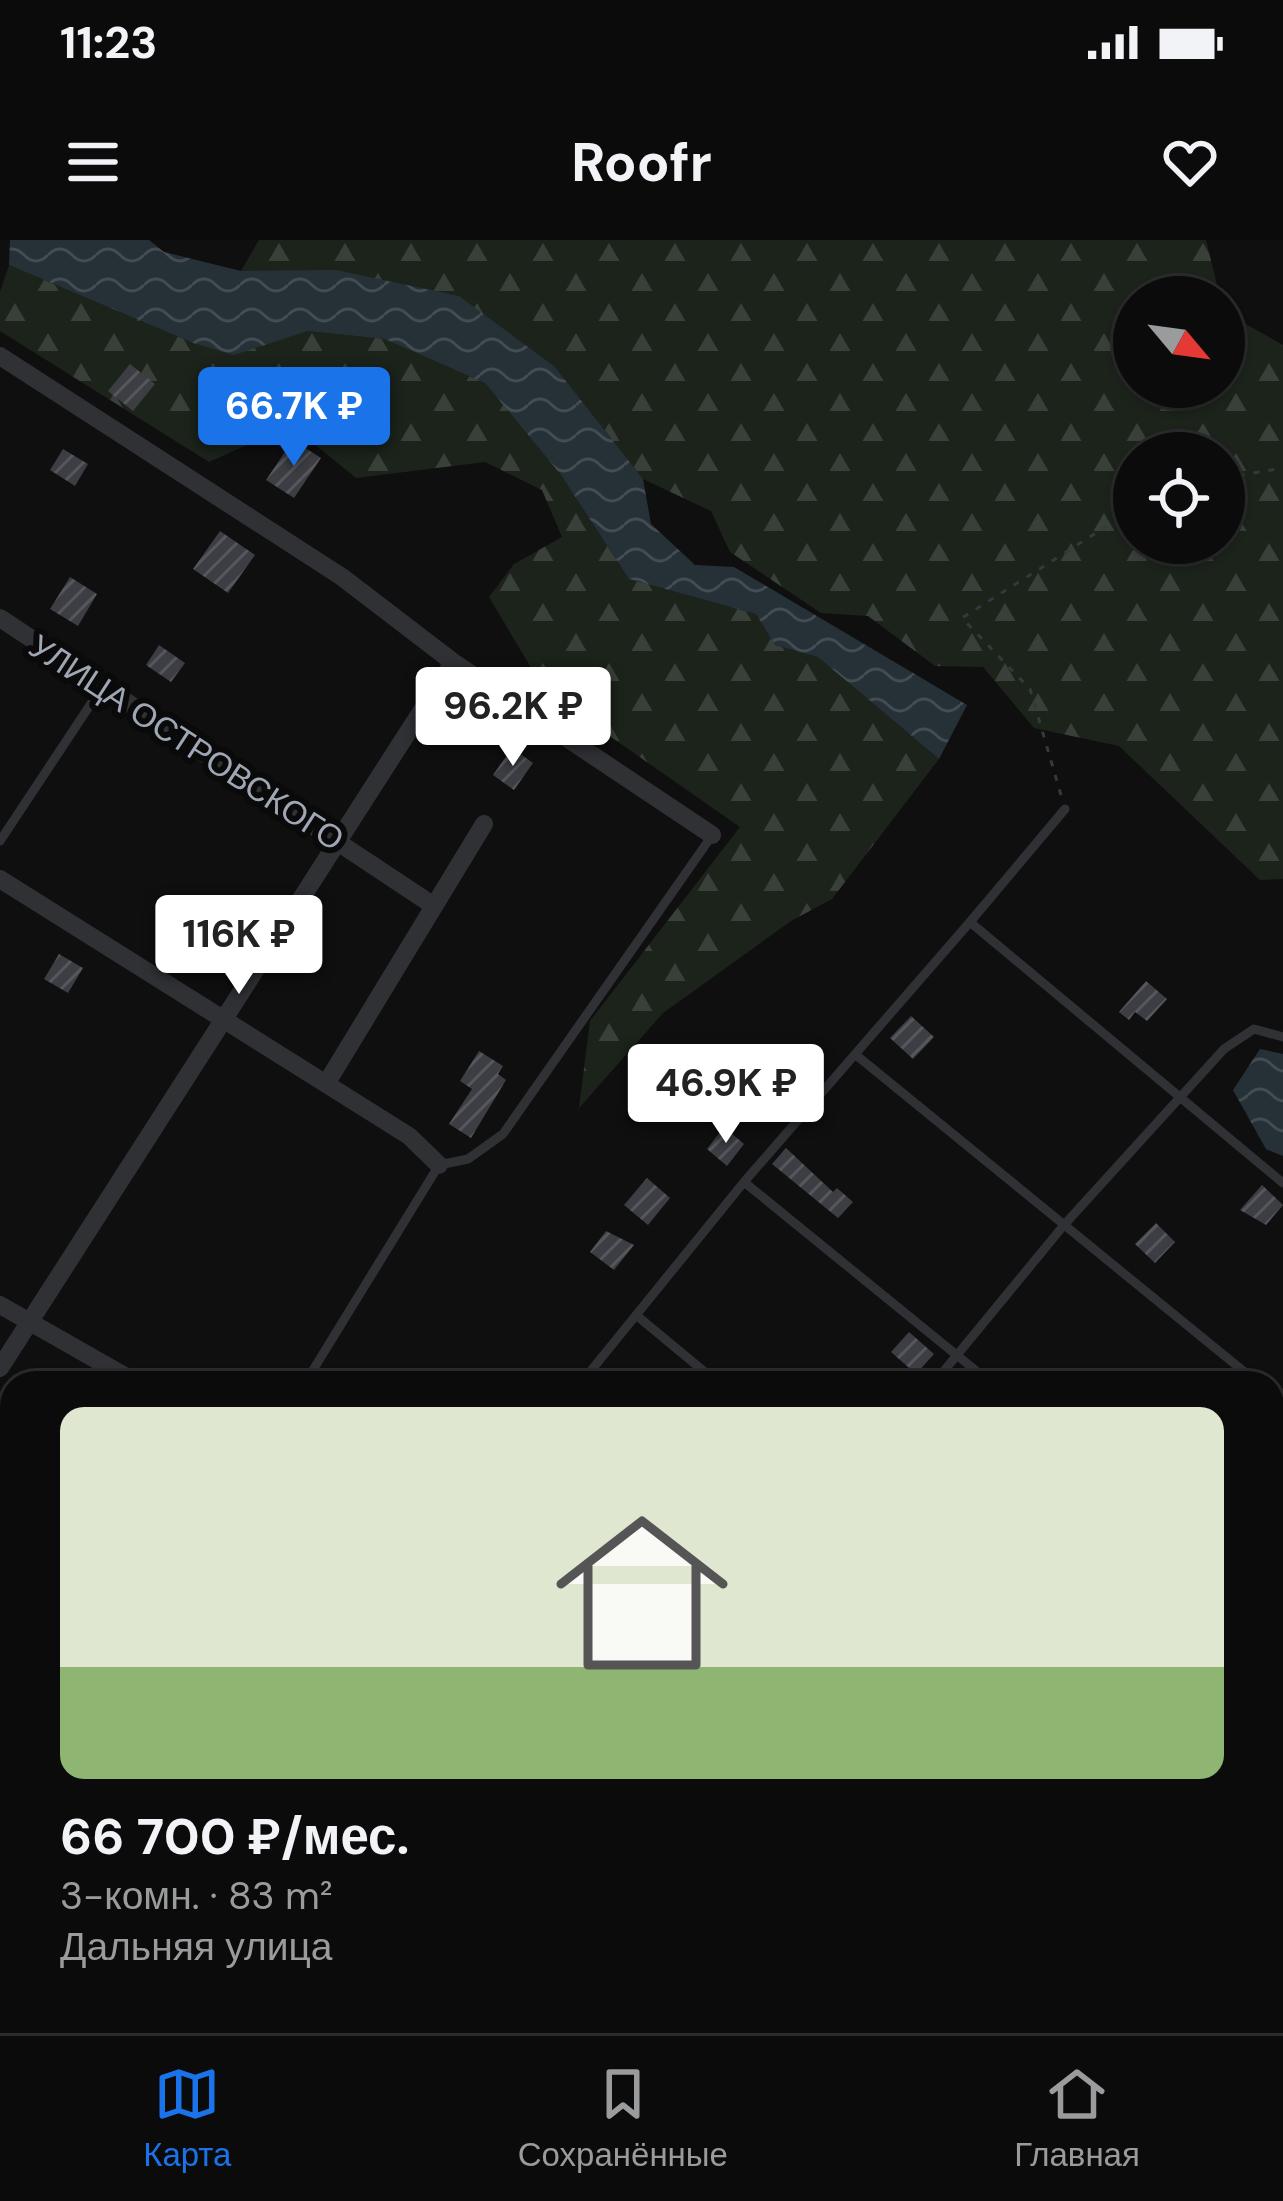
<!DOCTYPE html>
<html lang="ru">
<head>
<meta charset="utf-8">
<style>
	:root { --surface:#0b0b0c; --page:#19191a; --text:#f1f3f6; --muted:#9a9b9d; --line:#2b2b2d; --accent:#1a73e8 }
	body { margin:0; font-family:"DM Sans",sans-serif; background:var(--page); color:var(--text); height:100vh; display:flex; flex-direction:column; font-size:45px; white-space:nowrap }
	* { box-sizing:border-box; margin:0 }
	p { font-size:39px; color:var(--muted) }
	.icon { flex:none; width:66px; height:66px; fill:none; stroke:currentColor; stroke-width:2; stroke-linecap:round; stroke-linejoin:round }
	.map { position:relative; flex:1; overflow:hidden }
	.panel { position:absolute; left:0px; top:1131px; width:1284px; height:663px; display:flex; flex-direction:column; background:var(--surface); border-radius:36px 36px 0 0; box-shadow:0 3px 9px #0004,0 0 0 3px var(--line) }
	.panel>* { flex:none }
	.needle { width:78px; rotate:119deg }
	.tools { position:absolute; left:1113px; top:36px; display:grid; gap:24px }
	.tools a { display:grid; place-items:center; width:132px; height:132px; border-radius:50%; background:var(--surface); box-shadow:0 3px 9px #0004,0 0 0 3px var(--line); font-size:60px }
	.price { position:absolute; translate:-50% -102px; padding:0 27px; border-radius:12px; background:#fff; color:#222; font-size:39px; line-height:78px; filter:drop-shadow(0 3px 6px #0008) }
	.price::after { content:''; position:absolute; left:50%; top:72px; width:36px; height:27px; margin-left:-18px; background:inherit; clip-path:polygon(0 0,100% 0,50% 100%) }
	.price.selected { background:var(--accent); color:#fff }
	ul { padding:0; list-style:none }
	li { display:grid; align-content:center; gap:24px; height:636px; padding:0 60px }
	li span { display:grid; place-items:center; height:372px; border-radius:24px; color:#555 }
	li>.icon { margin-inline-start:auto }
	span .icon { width:216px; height:216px; fill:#fffc; stroke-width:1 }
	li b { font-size:51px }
	.status { display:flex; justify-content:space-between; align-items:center; height:84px; padding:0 60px; background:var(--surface); direction:ltr }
	.status svg { height:33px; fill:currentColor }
	header { display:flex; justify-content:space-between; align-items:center; height:156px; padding:0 60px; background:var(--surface); font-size:54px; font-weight:700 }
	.menu { display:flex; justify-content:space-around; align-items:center; height:168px; border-top:3px solid var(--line); background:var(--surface); font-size:33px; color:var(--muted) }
	.menu a { display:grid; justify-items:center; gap:6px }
	.menu .selected { color:var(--accent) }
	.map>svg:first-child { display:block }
	.forest { fill:url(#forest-firs); fill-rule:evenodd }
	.water { fill:url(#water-waves) }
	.building { fill:url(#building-hatch) }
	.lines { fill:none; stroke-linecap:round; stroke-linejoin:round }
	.path { stroke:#35383d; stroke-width:3; stroke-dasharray:6 9; stroke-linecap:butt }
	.service { stroke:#2f3135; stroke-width:9 }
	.minor { stroke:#2f3135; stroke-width:18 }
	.labels { text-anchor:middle; stroke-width:12; stroke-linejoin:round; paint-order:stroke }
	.street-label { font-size:33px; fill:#9ea7b3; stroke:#0a0a0b }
</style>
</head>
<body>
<div class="status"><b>11:23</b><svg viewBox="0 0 49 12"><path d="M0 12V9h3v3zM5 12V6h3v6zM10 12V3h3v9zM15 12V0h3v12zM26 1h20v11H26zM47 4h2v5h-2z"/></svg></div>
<header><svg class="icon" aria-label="menu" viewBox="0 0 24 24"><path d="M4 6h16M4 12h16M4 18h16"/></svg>Roofr<svg class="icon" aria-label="heart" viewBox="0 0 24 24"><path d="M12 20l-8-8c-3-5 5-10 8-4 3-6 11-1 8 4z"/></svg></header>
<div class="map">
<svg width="1283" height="1793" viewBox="0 0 1283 1793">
	<defs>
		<pattern id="forest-firs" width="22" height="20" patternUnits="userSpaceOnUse" patternTransform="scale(3)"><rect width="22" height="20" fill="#1b231b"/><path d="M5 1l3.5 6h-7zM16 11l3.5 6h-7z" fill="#39403a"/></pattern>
		<pattern id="water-waves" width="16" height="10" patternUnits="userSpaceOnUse" patternTransform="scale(3)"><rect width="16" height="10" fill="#263137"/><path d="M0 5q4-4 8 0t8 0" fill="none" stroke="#424c52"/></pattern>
		<pattern id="building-hatch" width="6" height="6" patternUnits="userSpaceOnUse" patternTransform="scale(3)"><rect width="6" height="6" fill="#3c3e43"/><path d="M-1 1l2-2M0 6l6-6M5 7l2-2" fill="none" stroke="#55575c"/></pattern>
	</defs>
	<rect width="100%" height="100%" fill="#0f0f10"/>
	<!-- forest -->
	<path class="forest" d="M259,0H1206L1220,57H1134V147H1224V72L1283,105V639L1260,640L1119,506L1034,488L983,427L935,426L868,376L821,373L730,312L711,271L643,239L555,127L241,31ZM1134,213H1224V303H1134Z
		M9,25L193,103L234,114L308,91L386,99L485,143L561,235L629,339L756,374L775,405L818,417L939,519L832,659L791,681L663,773L579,868L590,781L740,587L545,451L489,357L514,324L562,297L542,250L485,222L356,238L291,185L209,222L0,91V52Z"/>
	<!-- water -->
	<path class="water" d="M10,0H149L164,12L241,31L336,30L459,56L555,127L643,239L651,284L695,325L734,327L967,465L939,519L818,417L775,405L756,374L629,339L561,235L485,143L385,99L308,91L234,115L193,103L9,25Z
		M1260,809L1283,814V916L1266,909L1233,850Z"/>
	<!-- building -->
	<path class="building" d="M130,124L155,144L133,171L108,151Z
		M293,200L321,218L294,258L266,240Z
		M63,209L88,224L75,246L50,230Z
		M220,291L255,315L228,353L193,329Z
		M70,337L97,354L78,386L50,369Z
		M159,405L185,423L171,442L146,425Z
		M512,508L533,523L514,550L493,535Z
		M59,714L83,728L68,753L44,739Z
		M1146,741L1167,759L1147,781L1135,772L1129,780L1119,772Z
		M911,776L934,797L913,819L890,798Z
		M479,811L503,826L498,834L506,840L471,898L449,884L472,849L460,841Z
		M724,887L744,904L727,926L707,909Z
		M786,908L833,952L837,948L853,962L838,978L772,924Z
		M647,938L670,958L648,985L624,965Z
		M1262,945L1283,965L1266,985L1240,970Z
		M1156,983L1175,1002L1155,1023L1135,1004Z
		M606,991L634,1005L614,1030L590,1012Z
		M909,1092L934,1114L916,1134L891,1112Z"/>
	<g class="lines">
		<!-- path -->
		<path class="path" d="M1224,238L1283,228
			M1061,555L1030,449L962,378L1134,269"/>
		<!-- service -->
		<path class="service" d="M0,601L102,447
			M970,682L1065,569
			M856,815L1258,1143
			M744,942L991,1143
			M636,1075L718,1143
			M305,1143L439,925L468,919L503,894L711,597
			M581,1143L744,942L970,682L1283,943
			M934,1143L1064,985L1224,809L1254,789L1283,797
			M1272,1166L1283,1153
			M1272,1376L1283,1385
			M1272,1592L1283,1601
			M1272,1746L1283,1732
			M487,1782L504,1793
			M811,1782L827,1793
			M141,1793L148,1782"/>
		<!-- minor -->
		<path class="minor" d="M0,116L342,337L453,422L712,595
			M0,378L434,666
			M0,639L409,896L439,925
			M326,844L484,584
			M0,1065L137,1143
			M0,1128L453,422
			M0,1453L12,1460
			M0,1573L12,1554
			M1026,1782L1038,1793
			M1227,1782L1230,1784"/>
	</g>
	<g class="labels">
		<!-- street labels -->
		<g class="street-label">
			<text transform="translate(187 502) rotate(33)" y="12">УЛИЦА ОСТРОВСКОГО</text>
		</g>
	</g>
</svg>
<div class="tools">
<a><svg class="needle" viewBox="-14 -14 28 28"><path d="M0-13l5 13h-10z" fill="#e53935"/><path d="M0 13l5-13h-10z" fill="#9a9b9d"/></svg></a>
<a><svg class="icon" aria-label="locate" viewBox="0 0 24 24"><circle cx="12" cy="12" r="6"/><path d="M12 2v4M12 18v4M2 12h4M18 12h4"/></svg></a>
</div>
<b class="price selected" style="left:294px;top:229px">66.7K ₽</b>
<b class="price" style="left:513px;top:529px">96.2K ₽</b>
<b class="price" style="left:239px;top:757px">116K ₽</b>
<b class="price" style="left:726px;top:906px">46.9K ₽</b>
<section class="panel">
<ul>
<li><span style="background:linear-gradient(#dfe7d0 70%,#8fb573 0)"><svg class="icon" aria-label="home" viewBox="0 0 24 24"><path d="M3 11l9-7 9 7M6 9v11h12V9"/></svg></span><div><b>66 700 ₽/мес.</b><p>3-комн. · 83 m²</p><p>Дальняя улица</p></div></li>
</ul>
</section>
</div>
<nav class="menu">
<a class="selected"><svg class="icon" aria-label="map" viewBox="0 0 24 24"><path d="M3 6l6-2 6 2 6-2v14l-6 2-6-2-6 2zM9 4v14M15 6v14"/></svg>Карта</a>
<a><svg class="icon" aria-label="saved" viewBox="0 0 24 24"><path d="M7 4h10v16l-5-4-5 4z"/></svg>Сохранённые</a>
<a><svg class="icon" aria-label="home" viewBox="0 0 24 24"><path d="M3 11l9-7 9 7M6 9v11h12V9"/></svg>Главная</a>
</nav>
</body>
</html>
